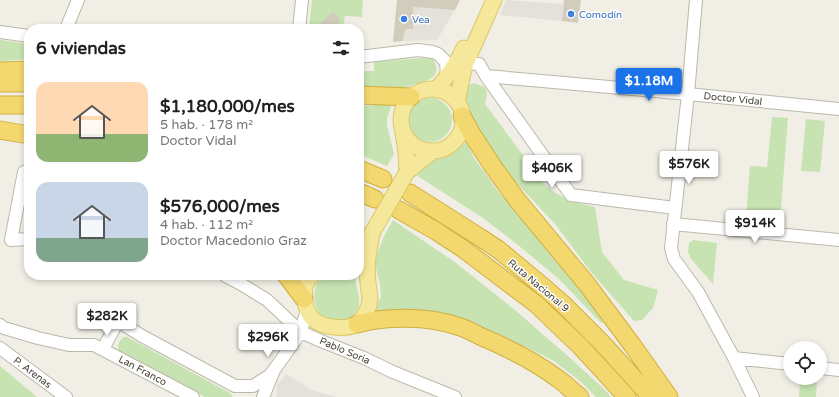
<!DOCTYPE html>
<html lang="es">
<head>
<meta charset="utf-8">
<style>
	:root { --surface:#fff; --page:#f6f6f6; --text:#202124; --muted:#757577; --accent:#1a73e8 }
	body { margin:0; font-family:"Varela Round",sans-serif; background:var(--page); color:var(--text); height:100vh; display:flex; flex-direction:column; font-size:15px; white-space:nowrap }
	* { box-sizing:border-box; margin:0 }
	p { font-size:13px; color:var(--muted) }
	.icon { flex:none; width:22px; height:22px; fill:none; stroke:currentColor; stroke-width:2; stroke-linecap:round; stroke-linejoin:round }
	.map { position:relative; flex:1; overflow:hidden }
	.sheet { position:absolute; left:24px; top:24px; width:340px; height:256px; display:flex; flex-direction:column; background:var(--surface); border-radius:16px; box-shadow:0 2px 6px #0003 }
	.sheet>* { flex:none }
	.controls { position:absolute; left:783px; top:341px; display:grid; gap:8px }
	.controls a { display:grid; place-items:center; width:44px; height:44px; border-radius:50%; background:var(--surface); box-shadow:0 2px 6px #0003; font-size:20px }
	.price { position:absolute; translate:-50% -34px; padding:0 9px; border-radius:4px; background:#fff; color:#222; font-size:13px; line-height:26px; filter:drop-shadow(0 1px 2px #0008) }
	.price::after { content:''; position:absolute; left:50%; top:24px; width:12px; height:9px; margin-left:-6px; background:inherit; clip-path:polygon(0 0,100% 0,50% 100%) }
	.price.active { background:var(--accent); color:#fff }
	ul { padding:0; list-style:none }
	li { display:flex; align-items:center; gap:12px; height:100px; padding:0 12px }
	li span { display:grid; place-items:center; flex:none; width:112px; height:80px; border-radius:12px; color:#555 }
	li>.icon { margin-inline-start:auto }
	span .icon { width:48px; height:48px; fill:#fffc; stroke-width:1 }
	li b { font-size:17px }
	h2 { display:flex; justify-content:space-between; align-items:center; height:48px; padding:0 12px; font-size:17px }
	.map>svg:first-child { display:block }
	.industrial { fill:#e3e1da }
	.green { fill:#c6e3b1 }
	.building { fill:#d2ccbc }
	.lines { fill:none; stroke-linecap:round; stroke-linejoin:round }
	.minor-casing { stroke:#bcb8a9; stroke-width:14 }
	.major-casing { stroke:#dac76b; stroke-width:17 }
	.highway-casing { stroke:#d1ae40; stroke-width:19 }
	.minor { stroke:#fff; stroke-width:12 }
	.major { stroke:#f6e89a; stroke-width:15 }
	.highway { stroke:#f2d86f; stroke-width:17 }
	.major-bridge-casing { stroke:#dac76b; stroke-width:17; stroke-linecap:butt }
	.major-bridge { stroke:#f6e89a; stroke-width:15 }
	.shop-dot { fill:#3f7fe0; stroke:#fff; stroke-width:1.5 }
	.labels { text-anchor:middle; stroke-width:3; stroke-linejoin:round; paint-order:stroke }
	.shop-label { font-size:10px; fill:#366cbe; stroke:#fff; text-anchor:start }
	.street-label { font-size:10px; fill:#434035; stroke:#fff }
</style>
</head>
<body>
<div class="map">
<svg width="839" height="397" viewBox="0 0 839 397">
	<rect width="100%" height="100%" fill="#f1efe5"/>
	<!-- industrial -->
	<path class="industrial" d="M506,0L563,4L562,21L500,15Z
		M413,7L455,10L437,40L403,41L405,29H413Z
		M286,374L314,391L337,397H276L277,385Z"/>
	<!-- green -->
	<path class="green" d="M312,0H363L362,17L345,16L343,29H309Z
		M0,40L29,44V59L0,61Z
		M421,58L433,59C443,77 429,80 415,84C410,86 405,88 400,89C386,90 372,88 359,88V71H374V62Z
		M474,83L485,87L487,93L485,104L545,185C559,198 577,203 595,207L602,252L624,280L658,290L653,308L642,320L634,321L591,272L556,225L499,164L470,117L468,107L465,99V91L469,85Z
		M408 120a22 22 0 1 1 44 0a22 22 0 1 1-44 0Z
		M392,104L387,118V126L394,154L387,166L359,154V106Z
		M772,117L788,118L780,220L746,217L750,166L767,167Z
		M806,119L825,121L820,172L801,171Z
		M466,142L474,158L498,191L572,279L603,322L601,323L559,279L518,245L483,218L416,175L423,168L428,166L434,160L452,153Z
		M393,220L456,263L515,310L570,358L605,390L611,397H596L581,382L554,361L526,347L442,316L403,309L374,311L381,297L380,284L374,261L385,234Z
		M693,240L717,243L713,284L691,259L688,252L689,243Z
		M333,275H355C355,286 362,298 358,309C356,313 350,320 345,321C341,322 336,320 332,320C330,320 328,320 326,319C315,314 311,294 317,284C321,279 328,277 333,275Z
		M124,337H127L230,393L233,397H205L119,351C116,347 120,339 124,337Z
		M0,366L37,397H0Z
		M800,380L817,382L816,397H799Z"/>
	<!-- building -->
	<path class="building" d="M397,0H460L455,10L413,7V29H405L403,41L393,42Z
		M564,0H581L578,23L562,21Z
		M333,11L341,21L332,29H314Z"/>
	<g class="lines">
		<defs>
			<path id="minor" d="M696,0L688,94L671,248L674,259L698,292L734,358L753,397
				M66,29L78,0
				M299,29L302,0
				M0,32L29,36
				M359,57L418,50L433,52L438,54L446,62L447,76
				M466,63L479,64L486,76L688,94L839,109
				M486,76L571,195L675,208
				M24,172L11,240L29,239
				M673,224L839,240
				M224,275L241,284L267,300L301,332L321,341L364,358L393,372L455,397
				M0,325L4,328L38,338L69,345H94L193,397
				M0,348L66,397
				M103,349L118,321L142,336L235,386H253L269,376L274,370
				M734,358L790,364
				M820,368L839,370
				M263,397L274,370L301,332L307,309"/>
			<path id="major" d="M401 120a31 31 0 1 1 62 0a31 31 0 1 1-62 0Z
				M436,90C447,77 457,64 464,48
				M457,102L463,73L466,63L494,0
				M403,133L406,152L407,172
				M407,172L433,151
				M313,275C312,276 310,278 309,279C301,289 304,310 313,319C322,328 346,330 357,324C364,319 369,308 370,300C370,294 368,288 368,282C367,274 367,265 368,257C369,249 371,241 372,233"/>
			<path id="highway" d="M0,71L29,70
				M0,83H29
				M359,95L411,97
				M0,105H29
				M462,116L473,136L494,168L518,201L586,283L633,346L669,397
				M0,130L29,135
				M359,169L383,179
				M359,192L375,199
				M410,193L481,238L499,250L546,289L563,304L602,343L651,397
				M399,210L436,231L462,248L536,304L581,347L627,397
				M286,275L304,299
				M357,324C386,316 428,316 457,326C465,328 474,333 482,337C508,348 534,361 557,378C565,383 572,391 580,397"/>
		</defs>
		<!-- minor casing -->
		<use href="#minor" class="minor-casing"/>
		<!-- major casing -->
		<use href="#major" class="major-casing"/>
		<!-- highway casing -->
		<use href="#highway" class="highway-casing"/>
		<!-- minor -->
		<use href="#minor" class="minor"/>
		<!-- major -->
		<use href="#major" class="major"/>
		<!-- highway -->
		<use href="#highway" class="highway"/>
		<defs>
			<path id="major-bridge" d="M372,233L407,172"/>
		</defs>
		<!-- major-bridge casing -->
		<use href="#major-bridge" class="major-bridge-casing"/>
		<!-- major-bridge -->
		<use href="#major-bridge" class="major-bridge"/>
	</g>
	<!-- markers -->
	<g class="shop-dot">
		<circle cx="571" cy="14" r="4"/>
		<circle cx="404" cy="19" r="4"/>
	</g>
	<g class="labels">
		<!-- shop labels -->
		<g class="shop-label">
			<text x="579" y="18">Comodín</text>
			<text x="412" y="23">Vea</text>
		</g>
		<!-- street labels -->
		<g class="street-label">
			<text transform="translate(733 98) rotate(6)" y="4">Doctor Vidal</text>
			<text transform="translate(539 285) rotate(40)" y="4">Ruta Nacional 9</text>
			<text transform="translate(345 350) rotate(23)" y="4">Pablo Soria</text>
			<text transform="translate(143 370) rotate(28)" y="4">Lan Franco</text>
			<text transform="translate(33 372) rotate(37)" y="4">P. Arenas</text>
		</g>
	</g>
</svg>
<div class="controls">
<a><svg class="icon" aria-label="locate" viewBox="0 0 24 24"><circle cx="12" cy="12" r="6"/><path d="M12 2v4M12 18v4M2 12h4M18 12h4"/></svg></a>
</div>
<b class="price active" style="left:649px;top:102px">$1.18M</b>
<b class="price" style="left:689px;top:185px">$576K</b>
<b class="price" style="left:552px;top:189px">$406K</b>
<b class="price" style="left:755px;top:244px">$914K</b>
<b class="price" style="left:107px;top:337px">$282K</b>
<b class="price" style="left:268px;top:358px">$296K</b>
<section class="sheet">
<h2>6 viviendas<svg class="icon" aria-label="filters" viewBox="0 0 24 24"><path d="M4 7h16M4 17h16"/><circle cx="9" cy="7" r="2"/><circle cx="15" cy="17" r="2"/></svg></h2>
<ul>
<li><span style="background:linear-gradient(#ffd9b3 65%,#8fb573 0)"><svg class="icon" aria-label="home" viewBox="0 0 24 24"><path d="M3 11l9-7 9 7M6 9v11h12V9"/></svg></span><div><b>$1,180,000/mes</b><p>5 hab. · 178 m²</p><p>Doctor Vidal</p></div></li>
<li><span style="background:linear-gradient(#c9d6e8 70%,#7fa58c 0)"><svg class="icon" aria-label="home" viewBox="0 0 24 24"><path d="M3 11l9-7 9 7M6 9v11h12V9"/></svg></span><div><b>$576,000/mes</b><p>4 hab. · 112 m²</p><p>Doctor Macedonio Graz</p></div></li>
</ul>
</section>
</div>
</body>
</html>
